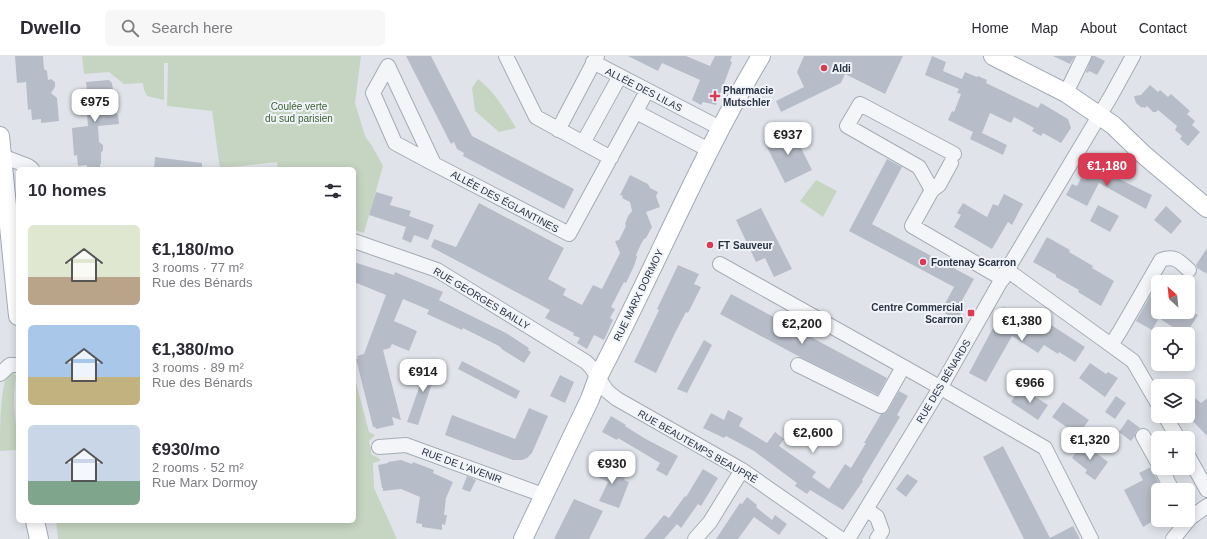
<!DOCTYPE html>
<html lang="en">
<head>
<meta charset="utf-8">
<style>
	:root { --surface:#fff; --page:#f7f7f7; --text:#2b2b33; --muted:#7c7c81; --line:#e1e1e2; --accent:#d93b54 }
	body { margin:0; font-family:Arial,sans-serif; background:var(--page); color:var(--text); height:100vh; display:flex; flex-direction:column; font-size:15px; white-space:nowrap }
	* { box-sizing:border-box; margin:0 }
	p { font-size:13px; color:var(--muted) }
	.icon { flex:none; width:22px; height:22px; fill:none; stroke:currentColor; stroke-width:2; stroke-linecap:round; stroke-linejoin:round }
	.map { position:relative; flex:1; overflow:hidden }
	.drawer { position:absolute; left:16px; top:111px; width:340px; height:356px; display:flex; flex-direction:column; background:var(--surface); border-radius:6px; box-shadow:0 2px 10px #0003 }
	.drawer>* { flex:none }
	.needle { width:26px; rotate:333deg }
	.fabs { position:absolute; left:1151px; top:219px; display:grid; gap:8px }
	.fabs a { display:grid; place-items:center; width:44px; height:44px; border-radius:6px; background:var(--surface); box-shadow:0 2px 10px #0003; font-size:20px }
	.price { position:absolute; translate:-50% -34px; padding:0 9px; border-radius:8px; background:#fff; color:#222; font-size:13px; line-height:26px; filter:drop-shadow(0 1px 2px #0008) }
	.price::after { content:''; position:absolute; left:50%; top:24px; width:12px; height:9px; margin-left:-6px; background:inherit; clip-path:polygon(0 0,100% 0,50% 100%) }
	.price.on { background:var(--accent); color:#fff }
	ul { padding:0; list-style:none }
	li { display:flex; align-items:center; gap:12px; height:100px; padding:0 12px }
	li span { display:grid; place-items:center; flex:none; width:112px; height:80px; border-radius:6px; color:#555 }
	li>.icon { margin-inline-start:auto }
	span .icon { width:48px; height:48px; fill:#fffc; stroke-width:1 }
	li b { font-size:17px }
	h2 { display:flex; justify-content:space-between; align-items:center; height:48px; padding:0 12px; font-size:17px }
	header { display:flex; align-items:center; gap:24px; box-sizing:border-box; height:56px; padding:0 20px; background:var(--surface); border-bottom:1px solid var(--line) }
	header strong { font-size:19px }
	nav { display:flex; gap:22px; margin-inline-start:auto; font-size:14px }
	.search { width:280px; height:36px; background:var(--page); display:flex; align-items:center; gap:10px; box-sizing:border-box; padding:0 14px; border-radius:6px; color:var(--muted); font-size:15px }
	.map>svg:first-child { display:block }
	.green { fill:#c6d5c1 }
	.building { fill:#b7bdc8 }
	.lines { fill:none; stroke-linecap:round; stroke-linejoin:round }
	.minor-casing { stroke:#a5abb5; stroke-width:16 }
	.major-casing { stroke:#9fa9b7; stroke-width:20 }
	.minor { stroke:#f3f5f8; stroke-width:14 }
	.major { stroke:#fff; stroke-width:18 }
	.poi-dot { fill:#d93b54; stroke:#f0f3f8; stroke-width:1.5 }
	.labels { text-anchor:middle; stroke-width:4; stroke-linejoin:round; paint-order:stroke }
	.poi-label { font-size:10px; font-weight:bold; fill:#273243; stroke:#f0f3f8; text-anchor:start }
	.street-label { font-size:10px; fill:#273243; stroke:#f0f3f8 }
	.park-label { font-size:10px; fill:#3c6033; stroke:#f0f3f8 }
</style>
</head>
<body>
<header>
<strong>Dwello</strong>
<div class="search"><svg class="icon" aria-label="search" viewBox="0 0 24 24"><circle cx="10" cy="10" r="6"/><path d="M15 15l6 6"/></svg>Search here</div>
<nav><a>Home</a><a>Map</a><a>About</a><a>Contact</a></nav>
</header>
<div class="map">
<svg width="1207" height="483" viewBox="0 0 1207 483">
	<rect width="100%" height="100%" fill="#e0e4ea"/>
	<!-- green -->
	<path class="green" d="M82,0H361L355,47L365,80L372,90L383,110L364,177L354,174V113H278L277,106L231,111V113H220L212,55L167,50L168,7H164V44L147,40L144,34L143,27L124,28L109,16L84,18Z
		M478,23C495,36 505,54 516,72L499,76L475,55L472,32Z
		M816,124L837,135L823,161L800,145Z
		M14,317L16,320C15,327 14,335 14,343C14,360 18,377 18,394L0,395C0,371 0,339 7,318Z
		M354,319L369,376L375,379L369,385L371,393V398L380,403V405L373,407L374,432L397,483H58L56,465H354Z"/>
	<!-- building -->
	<path class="building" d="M15,0H43L44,13L47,15L48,24L51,23L55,26V31L51,37L57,42L59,65L41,67V63L32,64L31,53L28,54L26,26L17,27Z
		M406,0H431L472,80L574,133L564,153L463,100L464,97L457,93L454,86L451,88Z
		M628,0H686L710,10L715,0H732L730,5L732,6L716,49L703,46L701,49L692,44L700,24L662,7L658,15Z
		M804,0H903L885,38L845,18L841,27L781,56L776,45L804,31L797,16Z
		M932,0L946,6L943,15L962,23L965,16L977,21L978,20L987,24L986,27L1038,52L1041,47L1068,63L1071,72L1061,87L1043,77L1041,80L1032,75L1034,72L1014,61L1011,67L990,57L982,77L1007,89L1003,99L970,83L973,76L948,64L952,55L954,56L961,38L957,37L959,33L925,19Z
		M1053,0H1075L1070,8Z
		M1092,0H1095L1105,5L1097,19L1089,15L1088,17L1086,16Z
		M109,24L112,27L113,34L116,37L117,42L114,45L115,56L118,59L119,68L98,70L99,86L103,89V94L101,97V108H100V112L87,113V109L78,110L77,99L74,100L72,72L88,70L86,48L83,45V38L87,37L86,26Z
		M1150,29L1158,36L1160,34L1168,41L1171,38L1190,55L1187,58L1195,65L1192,69L1200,76L1188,90L1180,83L1182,80L1175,74L1177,70L1158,54L1156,56H1153L1147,50L1145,52L1143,51L1142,52L1136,47L1134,40L1141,39Z
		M791,72L812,114L785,127L764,85Z
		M155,101L202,107V113H154Z
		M887,103L902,111L872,168L974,223L960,248L965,250L957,264L941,255L954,231L849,175Z
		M1108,108L1123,115L1119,123L1152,139L1146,153L1099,127L1087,150L1066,139L1072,128L1077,130L1081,122L1085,124L1092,109L1105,116Z
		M630,119L648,128L650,132L658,136L656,140L660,151L646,156L652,171L646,182L644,183L641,188L636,199L637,201L634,210L626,227L624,226L611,251L615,253L610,262L613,264L604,284L594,279L587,293L577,287L580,282L573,279L574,277L545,262L550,254L431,191L434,183L456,191L479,147L564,192L548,223L566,233L563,239L582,249L593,229L602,233L620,197L615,185L619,184L626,170L625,168L628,160L632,155L630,146L622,142L623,140L620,139Z
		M376,136L393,141L390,149L411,155L409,160L434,169L428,184L414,179L411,187L402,183L406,171L369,159Z
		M1004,138L1023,148L1012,169L1008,166L992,193L954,171L961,159L957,157L963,147L987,161L993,148L998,150Z
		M1098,149L1119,160L1110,176L1090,165Z
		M1166,150L1182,165L1171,178L1154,164Z
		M761,152L792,213L774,221L765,202L756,206L736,164Z
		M1047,181L1070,194L1069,196L1093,210L1092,212L1114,225L1101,250L1078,236L1079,234L1056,221V219L1033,206Z
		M1207,192V218L1197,212L1196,209Z
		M354,206L394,219L395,216L443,236L439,244L506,277L529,292L528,294L531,296L524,307L503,294L499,290L463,272L462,274L427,258L429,254L403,243L394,265L417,275L409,295L392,288L390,292L383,294L401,364L392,361L394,369L376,373L375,371H373L356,303H358L357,300L364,298L386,239L354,226Z
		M678,209L699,218L694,228L701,231L688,257L686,256L675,277L656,317L634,306L659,254L657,253Z
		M1158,226V256H1193L1198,259L1186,278H1183L1159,262L1152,274L1136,265Z
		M731,238L887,322L878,339L800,301L720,258Z
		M1004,251L1038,270L1042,263L1085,291L1075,306L1059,296L1058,298L1044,289L1038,297L1012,280L986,326L969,317Z
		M704,284L712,289L687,337L677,333Z
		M429,303L439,307L418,369L407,366Z
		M462,305L520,335L516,343L458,313Z
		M1090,307L1106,318L1108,316L1118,322L1105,341L1079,322Z
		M560,319L574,326L565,347L550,340Z
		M1019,334L1029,340L1031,338L1048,349L1038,364L1011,346Z
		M899,335L908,340L897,359L900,361L862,424L863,425L843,454L810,434L807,438L795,430L797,427L754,395L726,380L724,382L703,372L711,357L724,364L728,354L743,362L739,370L767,387L775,376L784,383L779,390L816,416L812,421L829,433L845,408L851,412L866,387H864L881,358L885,357L888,354Z
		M1188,336L1201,347L1207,342V380L1188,360Z
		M1116,340L1126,347L1115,363L1105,356Z
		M1063,346L1089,364L1078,379L1052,361Z
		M529,352L548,360L532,397L527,402L522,404H513L445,379L452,359L515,383Z
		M611,360L626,369L625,370L644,382L678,400L667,420L656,414L660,407L618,382L617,384L602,376Z
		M1128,363L1140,372L1136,375L1135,380L1131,385L1119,376Z
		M1083,387L1108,406L1095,424L1085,417L1087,414L1072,402Z
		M1003,390L1050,482L1073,470L1080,483H1024L983,401Z
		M401,404L412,408L413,406L434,414L433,417L453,426L446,442L444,459H447L445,469L442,468V474L422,471V468L416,467L420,441L401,433L383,435V432H382L378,409L388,407V406Z
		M603,405L622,414L619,420L625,422L624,424L629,426L619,452L599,445L608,426L596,420Z
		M1151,411L1162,434H1158V454L1152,458L1155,464L1143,471L1124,434L1143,424L1139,417Z
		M703,413L718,422L701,450L698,448L681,472L677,468L664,483H644L664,459L669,462L685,440L686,441Z
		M907,418L918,425L906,441L896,433Z
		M467,420L476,424L470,436L462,433Z
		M747,441L757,449L756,451L772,464L775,459L787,468L779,479L754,461L738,483H716L740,447L742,448Z
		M574,443L603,455L589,483H554Z"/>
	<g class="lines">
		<defs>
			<path id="minor" d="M506,0L536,61L611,102
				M593,6L720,72
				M388,10L434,108L569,178L647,35
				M388,10L373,37L395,87L434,108
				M1066,37L1084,0
				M636,56L709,94
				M558,74L597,0
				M583,87L620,20
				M954,98L860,48L847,70L919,111L932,134L912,170L1003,223
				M2,100L28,110L32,113
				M932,134L939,129L951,107
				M354,185L437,214L586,306L591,311L607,335L617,343L742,414L841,483
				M720,208L927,324L1045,392L1091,483
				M1007,214L1133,305L1158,348
				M1111,289L1120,275L1161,204C1175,199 1179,205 1189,214
				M798,309L881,350L903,311
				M0,318L10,309H18
				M1165,360L1178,382
				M1143,380L1158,407
				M379,391L406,389L543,439
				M1188,400L1207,434
				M1161,412L1172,434
				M866,453L877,461L882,475L877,483
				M695,483L710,466L742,414
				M848,483L940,332L1007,214L1111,40L1133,0
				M1173,483L1190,462L1207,450"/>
			<path id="major" d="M993,0L1066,37L1113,69L1144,99L1207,152
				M0,80L18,260
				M35,465L39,483
				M523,483L590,343L598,321C654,215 699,103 761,0"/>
		</defs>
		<!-- minor casing -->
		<use href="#minor" class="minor-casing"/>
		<!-- major casing -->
		<use href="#major" class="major-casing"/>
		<!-- minor -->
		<use href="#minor" class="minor"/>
		<!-- major -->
		<use href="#major" class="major"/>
	</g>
	<!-- markers -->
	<g class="poi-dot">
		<circle cx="824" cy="12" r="4"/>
		<path d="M713 34h4v4h4v4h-4v4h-4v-4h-4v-4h4z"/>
		<circle cx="710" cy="189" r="4"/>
		<circle cx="923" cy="206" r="4"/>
		<rect x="967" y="253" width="8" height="8" rx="2"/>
	</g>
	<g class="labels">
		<!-- poi labels -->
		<g class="poi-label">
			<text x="832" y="16">Aldi</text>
			<text x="723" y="38">Pharmacie<tspan x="723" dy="12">Mutschler</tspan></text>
			<text x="718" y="193">FT Sauveur</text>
			<text x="931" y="210">Fontenay Scarron</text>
			<text x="963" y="255" text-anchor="end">Centre Commercial<tspan x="963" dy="12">Scarron</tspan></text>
		</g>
		<!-- street labels -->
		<g class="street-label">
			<text transform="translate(644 33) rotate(27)" y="4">ALLÉE DES LILAS</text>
			<text transform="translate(505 145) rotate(28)" y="4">ALLÉE DES ÉGLANTINES</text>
			<text transform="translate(638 239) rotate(-64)" y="4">RUE MARX DORMOY</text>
			<text transform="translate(482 242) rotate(31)" y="4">RUE GEORGES BAILLY</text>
			<text transform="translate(943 325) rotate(-59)" y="4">RUE DES BÉNARDS</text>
			<text transform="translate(698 390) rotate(30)" y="4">RUE BEAUTEMPS BEAUPRÉ</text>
			<text transform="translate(462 409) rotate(20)" y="4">RUE DE L'AVENIR</text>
		</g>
		<!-- park labels -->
		<g class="park-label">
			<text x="299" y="54">Coulée verte<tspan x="299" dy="12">du sud parisien</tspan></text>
		</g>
	</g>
</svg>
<div class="fabs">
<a><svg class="needle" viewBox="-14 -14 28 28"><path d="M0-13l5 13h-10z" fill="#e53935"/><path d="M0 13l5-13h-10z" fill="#7c7c81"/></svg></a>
<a><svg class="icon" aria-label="locate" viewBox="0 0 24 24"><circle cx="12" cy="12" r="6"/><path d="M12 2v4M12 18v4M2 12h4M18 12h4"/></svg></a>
<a><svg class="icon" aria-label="layers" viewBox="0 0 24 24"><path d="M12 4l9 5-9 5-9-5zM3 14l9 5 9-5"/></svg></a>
<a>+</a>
<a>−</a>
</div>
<b class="price" style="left:95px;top:67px">€975</b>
<b class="price" style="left:788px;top:100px">€937</b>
<b class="price on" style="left:1107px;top:131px">€1,180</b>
<b class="price" style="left:1022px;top:286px">€1,380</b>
<b class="price" style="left:802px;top:289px">€2,200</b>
<b class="price" style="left:423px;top:337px">€914</b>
<b class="price" style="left:1030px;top:348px">€966</b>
<b class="price" style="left:813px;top:398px">€2,600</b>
<b class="price" style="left:1090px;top:405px">€1,320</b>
<b class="price" style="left:612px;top:429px">€930</b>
<section class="drawer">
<h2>10 homes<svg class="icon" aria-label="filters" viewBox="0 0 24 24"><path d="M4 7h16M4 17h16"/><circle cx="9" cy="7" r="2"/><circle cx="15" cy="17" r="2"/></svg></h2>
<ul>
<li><span style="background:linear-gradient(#dfe7d0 65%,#b9a48a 0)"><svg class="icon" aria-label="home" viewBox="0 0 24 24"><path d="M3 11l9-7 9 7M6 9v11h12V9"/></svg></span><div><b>€1,180/mo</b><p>3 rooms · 77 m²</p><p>Rue des Bénards</p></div></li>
<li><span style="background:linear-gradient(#a9c7e8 65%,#c2b280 0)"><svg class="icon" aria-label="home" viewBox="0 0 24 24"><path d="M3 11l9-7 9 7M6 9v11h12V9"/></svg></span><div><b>€1,380/mo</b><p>3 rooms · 89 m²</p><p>Rue des Bénards</p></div></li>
<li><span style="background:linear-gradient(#c9d6e8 70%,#7fa58c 0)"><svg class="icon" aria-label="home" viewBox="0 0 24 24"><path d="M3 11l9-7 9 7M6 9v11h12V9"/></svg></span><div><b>€930/mo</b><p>2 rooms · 52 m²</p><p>Rue Marx Dormoy</p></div></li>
</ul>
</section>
</div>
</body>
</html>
